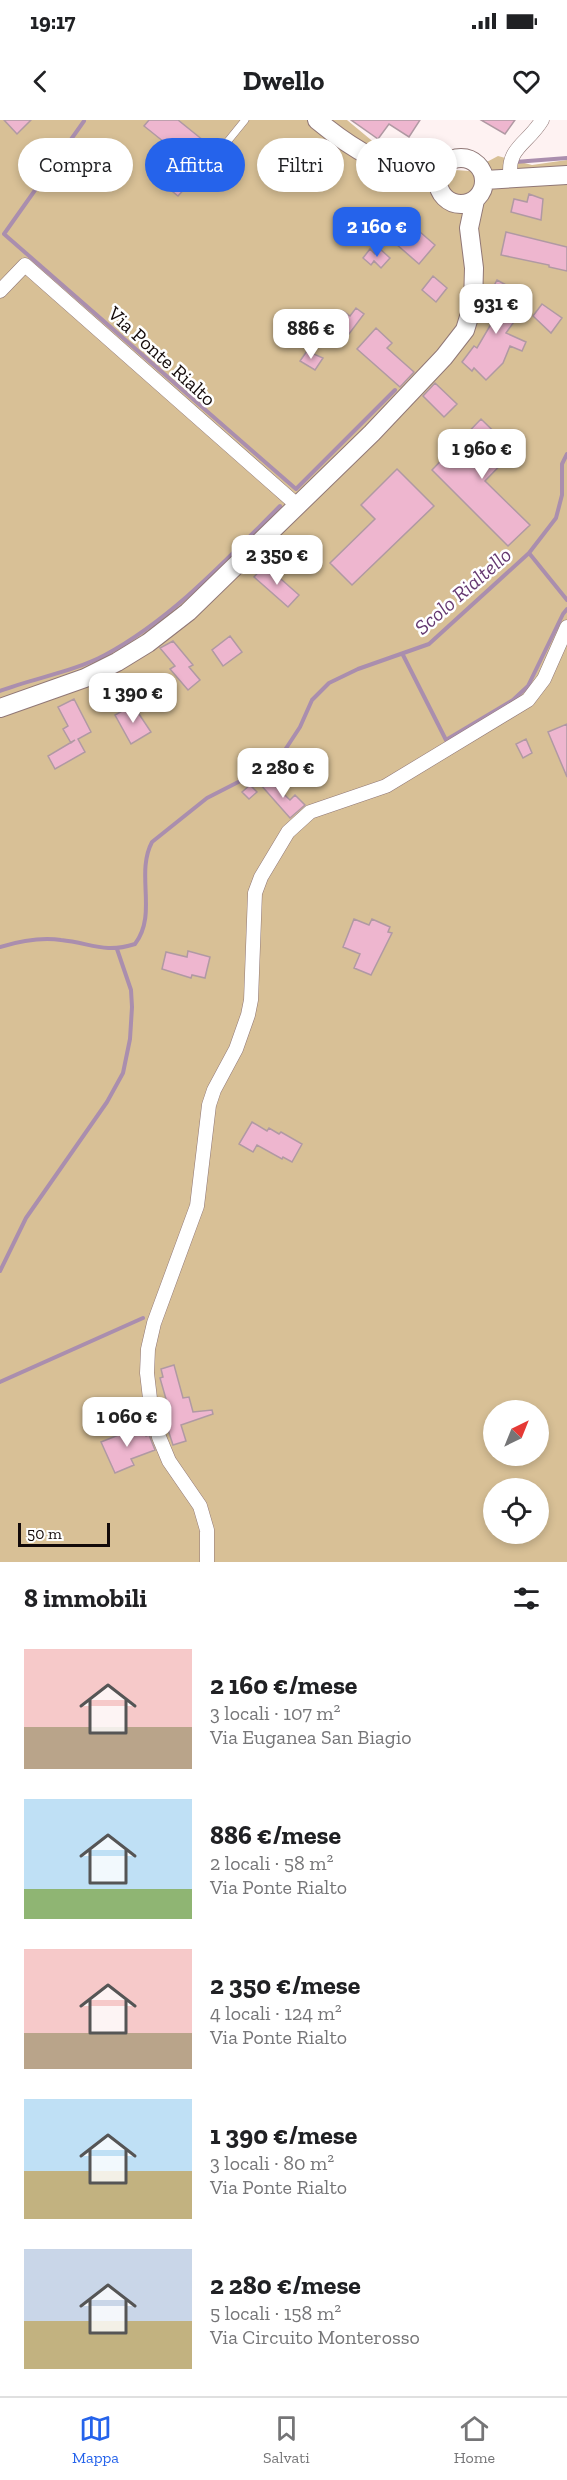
<!DOCTYPE html>
<html lang="it">
<head>
<meta charset="utf-8">
<style>
	:root { --surface:#fff; --page:#f2f2f2; --text:#202124; --muted:#757577; --line:#e0e0e0; --accent:#2563eb }
	body { margin:0; font-family:"Zilla Slab",serif; background:var(--page); color:var(--text); height:100vh; display:flex; flex-direction:column; font-size:22px; white-space:nowrap }
	* { box-sizing:border-box; margin:0 }
	p { font-size:20px; color:var(--muted) }
	.icon { flex:none; width:33px; height:33px; fill:none; stroke:currentColor; stroke-width:2; stroke-linecap:round; stroke-linejoin:round }
	.map { position:relative; height:1442px; overflow:hidden }
	.drawer { display:flex; flex-direction:column; background:var(--surface); flex:1 }
	.drawer>* { flex:none }
	.banner { position:absolute; left:18px; top:18px; width:531px; height:54px; display:flex; gap:12px }
	.needle { width:39px; rotate:43deg }
	.fabs { position:absolute; left:483px; top:1280px; display:grid; gap:12px }
	.fabs a { display:grid; place-items:center; width:66px; height:66px; border-radius:50%; background:var(--surface); box-shadow:0 3px 9px #0003; font-size:30px }
	.scale { position:absolute; left:18px; bottom:15px; width:92px; box-sizing:border-box; padding-left:6px; border:3px solid #130a0a; border-top:0; font-size:16px; line-height:21px; white-space:nowrap; color:#130a0a; -webkit-text-stroke:4px #fff; paint-order:stroke }
	.price { position:absolute; translate:-50% -51px; padding:0 14px; border-radius:12px; background:#fff; color:#222; font-size:20px; line-height:39px; filter:drop-shadow(0 2px 3px #0008) }
	.price::after { content:''; position:absolute; left:50%; top:36px; width:18px; height:14px; margin-left:-9px; background:inherit; clip-path:polygon(0 0,100% 0,50% 100%) }
	.price.current { background:var(--accent); color:#fff }
	ul { padding:0; list-style:none }
	li { display:flex; align-items:center; gap:18px; height:150px; padding:0 24px }
	li span { display:grid; place-items:center; flex:none; width:168px; height:120px; border-radius:0px; color:#555 }
	li>.icon { margin-inline-start:auto }
	span .icon { width:72px; height:72px; fill:#fffc; stroke-width:1 }
	li b { font-size:26px }
	h2 { display:flex; justify-content:space-between; align-items:center; height:72px; padding:0 24px; font-size:26px }
	.pill { padding:0 21px; border-radius:27px; background:var(--surface); box-shadow:0 3px 9px #0003; font-size:21px; line-height:54px }
	.pill.current { background:var(--accent); color:#fff }
	.status { display:flex; justify-content:space-between; align-items:center; height:42px; padding:0 30px; background:var(--surface); direction:ltr }
	.status svg { height:16px; fill:currentColor }
	header { display:flex; justify-content:space-between; align-items:center; height:78px; padding:0 24px; background:var(--surface); font-size:27px; font-weight:800 }
	.tab-bar { display:flex; justify-content:space-around; align-items:center; height:84px; border-top:2px solid var(--line); background:var(--surface); font-size:16px; color:var(--muted) }
	.tab-bar a { display:grid; justify-items:center; gap:3px }
	.tab-bar .current { color:var(--accent) }
	.map>svg:first-child { display:block }
	.green { fill:#d8c096; fill-rule:evenodd }
	.lines { fill:none; stroke-linecap:round; stroke-linejoin:round }
	.stream { stroke:#aa8eae; stroke-width:4 }
	.building { fill:#eeb6cf; stroke:#b099a3; stroke-width:1.5 }
	.service-casing { stroke:#907776; stroke-width:8 }
	.minor-casing { stroke:#907776; stroke-width:15 }
	.secondary-casing { stroke:#907776; stroke-width:20 }
	.path { stroke:#8c8282; stroke-width:2; stroke-dasharray:4.5 4.5; stroke-linecap:butt }
	.service { stroke:#fff; stroke-width:7 }
	.minor { stroke:#fff; stroke-width:14 }
	.secondary { stroke:#fff; stroke-width:18 }
	.labels { text-anchor:middle; stroke-width:5; stroke-linejoin:round; paint-order:stroke }
	.street-label { font-size:20px; fill:#130a0a; stroke:#fff }
	.water-label { font-size:21px; font-style:italic; fill:#653971; stroke:#fff }
</style>
</head>
<body>
<div class="status"><b>19:17</b><svg viewBox="0 0 49 12"><path d="M0 12V9h3v3zM5 12V6h3v6zM10 12V3h3v9zM15 12V0h3v12zM26 1h20v11H26zM47 4h2v5h-2z"/></svg></div>
<header><svg class="icon" aria-label="back" viewBox="0 0 24 24"><path d="M15 5l-7 7 7 7"/></svg>Dwello<svg class="icon" aria-label="heart" viewBox="0 0 24 24"><path d="M12 20l-8-8c-3-5 5-10 8-4 3-6 11-1 8 4z"/></svg></header>
<div class="map">
<svg width="567" height="1442" viewBox="0 0 567 1442">
	<rect width="100%" height="100%" fill="#fef2f2"/>
	<!-- green -->
	<path class="green" d="M0,0H347L394,39L439,49L470,51L498,36L532,45L567,40V1442H0ZM494,1290H538V1335H494ZM494,1368H538V1413H494Z"/>
	<g class="lines">
		<!-- stream -->
		<path class="stream" d="M84,1L4,114L296,369L395,270
			M515,42L567,38
			M529,433L567,480
			M403,535L446,620L513,580L528,566L563,494L567,489
			M0,571C34,558 73,552 105,535C173,498 226,440 280,386
			M0,827C20,821 40,817 61,820C91,823 104,834 135,824C158,794 135,754 152,722L207,678L250,656L283,633L300,607L312,580L329,563L358,549L429,524L529,433L556,398L562,375V344L567,334
			M0,1151L26,1098L107,982L123,953L130,919L132,887L131,870L117,829
			M0,1262L143,1198"/>
	</g>
	<!-- building -->
	<path class="building" d="M4,0H31L17,14Z
		M149,0H178L214,29L199,48L191,42L180,56L188,65L178,76L167,67L170,62L152,47L169,26L144,6Z
		M351,0H420L409,17L389,4L378,19Z
		M481,0H515L505,14Z
		M529,74L543,79L541,100L511,92L514,79L527,82Z
		M412,105L435,125L419,144L396,124Z
		M506,112L567,127V151L549,147V145L501,135Z
		M370,129L375,134L380,129L390,138L381,148L374,141L371,145L363,138Z
		M433,156L447,168L436,182L422,170Z
		M497,160L521,173L510,195L516,199L506,213L526,222L522,231L510,226L503,243L486,260L474,248L472,251L462,242L474,226L477,228L501,187L496,185L498,182L488,177Z
		M542,184L562,198L551,213L533,196Z
		M356,188L364,194L346,218L337,211L331,218L323,212L329,203L332,206L343,191L350,196Z
		M376,208L392,223L387,228L414,252L400,267L357,229Z
		M307,231L323,238L315,250L300,241Z
		M435,263L457,284L444,297L423,276Z
		M481,299L514,331L485,361L530,405L508,426L432,350Z
		M397,349L434,386L352,465L330,443L375,399L361,385Z
		M265,445L299,475L288,487L254,457Z
		M230,516L242,532L223,546L212,530Z
		M173,521L193,545L189,547L200,560L188,570L170,549L175,546L160,528Z
		M74,579L91,612L78,619L85,632L55,649L48,636L75,620L71,623L63,609L68,606L58,587Z
		M133,585L151,612L131,624L115,595Z
		M567,604V657L548,612Z
		M526,619L532,633L523,638L516,624Z
		M267,658L290,680L295,675L305,685L290,698L260,664Z
		M250,665L257,672L249,679L242,672Z
		M354,799L369,805L372,799L390,807L388,812L392,813L371,855L354,848L360,834L343,827Z
		M188,831L210,837L205,858L192,855L191,858L162,849L166,832L187,837Z
		M252,1002L267,1011L269,1008L279,1014L281,1012L302,1024L292,1042L283,1037L282,1039L257,1025L253,1032L239,1024Z
		M174,1245L183,1278L189,1277L193,1292L212,1290L213,1294L181,1305L186,1321L173,1325L161,1288L168,1286L160,1258L163,1257L161,1249Z
		M141,1305L146,1316L149,1315L155,1330L131,1339L134,1345L115,1353L101,1322L121,1314L120,1312Z"/>
	<g class="lines">
		<defs>
			<path id="service" d="M193,64L245,0"/>
			<path id="minor" d="M511,59C505,28 528,24 542,0
				M0,171L25,145L297,385
				M207,1442V1410L200,1386L169,1341L159,1317L151,1287L147,1253L148,1229L154,1203L197,1086L209,985L214,970L236,929L248,895L251,880L255,773L261,757L288,712L310,692L386,666L528,580L544,559L567,507"/>
			<path id="secondary" d="M317,0C353,30 390,52 438,58
				M438 61a23 23 0 1 1 46 0a23 23 0 1 1-46 0Z
				M485,60L567,55
				M0,588L85,558L117,542L148,523L188,492L372,313L444,237L465,210L473,184L474,148L469,108L475,80"/>
		</defs>
		<!-- service casing -->
		<use href="#service" class="service-casing"/>
		<!-- minor casing -->
		<use href="#minor" class="minor-casing"/>
		<!-- secondary casing -->
		<use href="#secondary" class="secondary-casing"/>
		<!-- path -->
		<path class="path" d="M435,42C457,26 469,27 490,45"/>
		<!-- service -->
		<use href="#service" class="service"/>
		<!-- minor -->
		<use href="#minor" class="minor"/>
		<!-- secondary -->
		<use href="#secondary" class="secondary"/>
	</g>
	<g class="labels">
		<!-- street labels -->
		<g class="street-label">
			<text transform="translate(162 236) rotate(42)" y="7">Via Ponte Rialto</text>
		</g>
		<!-- water labels -->
		<g class="water-label">
			<text transform="translate(463 471) rotate(-41)" y="7">Scolo Rialtello</text>
		</g>
	</g>
</svg>
<div class="fabs">
<a><svg class="needle" viewBox="-14 -14 28 28"><path d="M0-13l5 13h-10z" fill="#e53935"/><path d="M0 13l5-13h-10z" fill="#757577"/></svg></a>
<a><svg class="icon" aria-label="locate" viewBox="0 0 24 24"><circle cx="12" cy="12" r="6"/><path d="M12 2v4M12 18v4M2 12h4M18 12h4"/></svg></a>
</div>
<div class="scale">50 m</div>
<b class="price current" style="left:377px;top:138px">2 160 €</b>
<b class="price" style="left:496px;top:215px">931 €</b>
<b class="price" style="left:311px;top:240px">886 €</b>
<b class="price" style="left:482px;top:360px">1 960 €</b>
<b class="price" style="left:277px;top:466px">2 350 €</b>
<b class="price" style="left:133px;top:604px">1 390 €</b>
<b class="price" style="left:283px;top:679px">2 280 €</b>
<b class="price" style="left:127px;top:1328px">1 060 €</b>
<div class="banner">
<a class="pill">Compra</a>
<a class="pill current">Affitta</a>
<a class="pill">Filtri</a>
<a class="pill">Nuovo</a>
</div>
</div>
<section class="drawer">
<h2>8 immobili<svg class="icon" aria-label="filters" viewBox="0 0 24 24"><path d="M4 7h16M4 17h16"/><circle cx="9" cy="7" r="2"/><circle cx="15" cy="17" r="2"/></svg></h2>
<ul>
<li><span style="background:linear-gradient(#f6c9c9 65%,#b9a48a 0)"><svg class="icon" aria-label="home" viewBox="0 0 24 24"><path d="M3 11l9-7 9 7M6 9v11h12V9"/></svg></span><div><b>2 160 €/mese</b><p>3 locali · 107 m²</p><p>Via Euganea San Biagio</p></div></li>
<li><span style="background:linear-gradient(#bfe0f5 75%,#8fb573 0)"><svg class="icon" aria-label="home" viewBox="0 0 24 24"><path d="M3 11l9-7 9 7M6 9v11h12V9"/></svg></span><div><b>886 €/mese</b><p>2 locali · 58 m²</p><p>Via Ponte Rialto</p></div></li>
<li><span style="background:linear-gradient(#f6c9c9 70%,#b9a48a 0)"><svg class="icon" aria-label="home" viewBox="0 0 24 24"><path d="M3 11l9-7 9 7M6 9v11h12V9"/></svg></span><div><b>2 350 €/mese</b><p>4 locali · 124 m²</p><p>Via Ponte Rialto</p></div></li>
<li><span style="background:linear-gradient(#bfe0f5 60%,#c2b280 0)"><svg class="icon" aria-label="home" viewBox="0 0 24 24"><path d="M3 11l9-7 9 7M6 9v11h12V9"/></svg></span><div><b>1 390 €/mese</b><p>3 locali · 80 m²</p><p>Via Ponte Rialto</p></div></li>
<li><span style="background:linear-gradient(#c9d6e8 60%,#c2b280 0)"><svg class="icon" aria-label="home" viewBox="0 0 24 24"><path d="M3 11l9-7 9 7M6 9v11h12V9"/></svg></span><div><b>2 280 €/mese</b><p>5 locali · 158 m²</p><p>Via Circuito Monterosso</p></div></li>
</ul>
</section>
<nav class="tab-bar">
<a class="current"><svg class="icon" aria-label="map" viewBox="0 0 24 24"><path d="M3 6l6-2 6 2 6-2v14l-6 2-6-2-6 2zM9 4v14M15 6v14"/></svg>Mappa</a>
<a><svg class="icon" aria-label="saved" viewBox="0 0 24 24"><path d="M7 4h10v16l-5-4-5 4z"/></svg>Salvati</a>
<a><svg class="icon" aria-label="home" viewBox="0 0 24 24"><path d="M3 11l9-7 9 7M6 9v11h12V9"/></svg>Home</a>
</nav>
</body>
</html>
